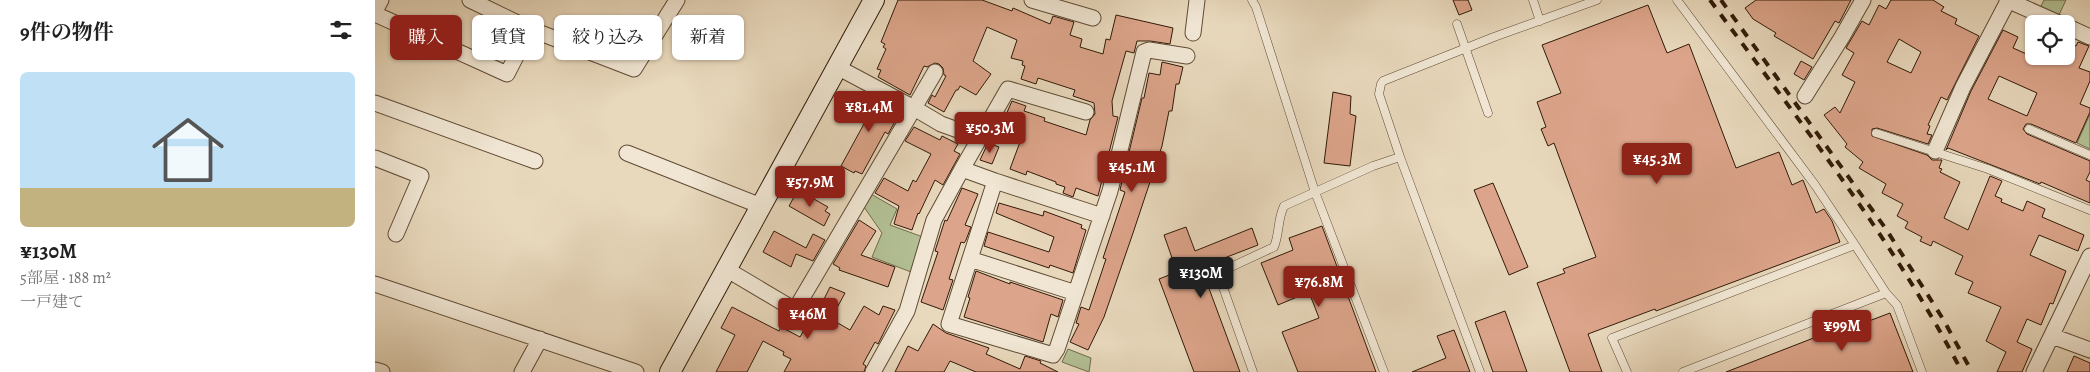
<!DOCTYPE html>
<html lang="ja">
<head>
<meta charset="utf-8">
<style>
	:root { --surface:#fff; --page:#f2f2f2; --text:#222; --muted:#767676; --line:#e0e0e0; --accent:#8f2418 }
	body { margin:0; font-family:Alegreya,"Noto Serif JP",serif; background:var(--page); color:var(--text); height:100vh; display:flex; flex-direction:column; font-size:19px; white-space:nowrap }
	* { box-sizing:border-box; margin:0 }
	p { font-size:16px; color:var(--muted) }
	.icon { flex:none; width:28px; height:28px; fill:none; stroke:currentColor; stroke-width:2; stroke-linecap:round; stroke-linejoin:round }
	.map { position:relative; flex:1; overflow:hidden }
	.details { display:flex; flex-direction:column; background:var(--surface); width:375px }
	.details>* { flex:none }
	.hud { position:absolute; left:15px; top:15px; width:475px; height:45px; display:flex; gap:10px }
	.buttons { position:absolute; left:1650px; top:15px; display:grid; gap:10px }
	.buttons a { display:grid; place-items:center; width:50px; height:50px; border-radius:8px; background:var(--surface); box-shadow:0 1px 4px #0004; font-size:25px }
	.price { position:absolute; translate:-50% -42px; padding:0 11px; border-radius:5px; background:var(--accent); color:#fff; font-size:16px; line-height:32px; filter:drop-shadow(0 1px 2px #0008) }
	.price::after { content:''; position:absolute; left:50%; top:30px; width:15px; height:11px; margin-left:-8px; background:inherit; clip-path:polygon(0 0,100% 0,50% 100%) }
	.price.current { background:#222; color:#fff }
	ul { padding:0; list-style:none }
	li { display:grid; align-content:center; gap:10px; height:265px; padding:0 20px }
	li+li { border-top:1px solid var(--line) }
	li span { display:grid; place-items:center; height:155px; border-radius:8px; color:#555 }
	li>.icon { margin-inline-start:auto }
	span .icon { width:90px; height:90px; fill:#fffc; stroke-width:1 }
	li b { font-size:21px }
	h2 { display:flex; justify-content:space-between; align-items:center; height:60px; padding:0 20px; font-size:21px }
	.pill { padding:0 18px; border-radius:8px; background:var(--surface); box-shadow:0 1px 4px #0004; font-size:18px; line-height:45px }
	.pill.current { background:var(--accent); color:#fff }
	main { display:flex; flex:1; min-height:0 }
	.map>svg:first-child { display:block }
	.green { fill:#b2bf93; stroke:#726c4d }
	.building { fill:#dca48a; stroke:#311a07; fill-rule:evenodd }
	.lines { fill:none; stroke-linecap:round; stroke-linejoin:round }
	.lane-casing { stroke:#5f4a34; stroke-width:9 }
	.street-casing { stroke:#5f4a34; stroke-width:17 }
	.secondary-casing { stroke:#311a07; stroke-width:22 }
	.lane { stroke:#f0e6d3; stroke-width:8 }
	.street { stroke:#f0e6d3; stroke-width:15 }
	.secondary { stroke:#f0e6d3; stroke-width:20 }
	.rail { stroke:#311a07; stroke-width:4; stroke-dasharray:9 9; stroke-linecap:butt }
</style>
</head>
<body>
<main>
<section class="details">
<h2>9件の物件<svg class="icon" aria-label="filters" viewBox="0 0 24 24"><path d="M4 7h16M4 17h16"/><circle cx="9" cy="7" r="2"/><circle cx="15" cy="17" r="2"/></svg></h2>
<ul>
<li><span style="background:linear-gradient(#bfe0f5 75%,#c2b280 0)"><svg class="icon" aria-label="home" viewBox="0 0 24 24"><path d="M3 11l9-7 9 7M6 9v11h12V9"/></svg></span><div><b>¥130M</b><p>5部屋 · 188 m²</p><p>一戸建て</p></div></li>
</ul>
</section>
<div class="map">
<svg width="1715" height="372" viewBox="0 0 1715 372">
	<rect width="100%" height="100%" fill="#e8d8bc"/>
	<filter id="stains"><feTurbulence type="fractalNoise" baseFrequency=".004" numOctaves="4"/><feColorMatrix values="0 0 0 0 .2 0 0 0 0 .09 0 0 0 0 .02 0 0 0 .5 -.17"/></filter>
	<radialGradient id="worn" r=".72"><stop offset=".6" stop-color="#630" stop-opacity="0"/><stop offset="1" stop-color="#630" stop-opacity=".3"/></radialGradient>
	<!-- green -->
	<path class="green" d="M1669,0H1691L1683,17L1665,8Z
		M1715,114V149L1702,143Z
		M496,194L522,209L515,225L548,237L536,272L497,257L507,233L489,207Z
		M693,349L716,358L714,372L687,362Z"/>
	<!-- building -->
	<path class="building" d="M523,0H607L637,11L638,8L675,24L678,16L699,22L695,35L707,39L705,47L728,54L731,39L735,40L741,15L798,28L795,44L775,41H762L759,53L751,51L737,101L738,116L743,117L723,196L701,188L698,197L688,193L690,187L681,184V182L652,171L651,175L635,169L645,142L629,136L635,119L630,117L637,101L651,106L649,111L670,118L669,121L711,135L715,120L720,114L719,103L698,96L700,90L663,78L661,84L646,79L650,66L647,65L648,61L636,58L642,40L612,27L598,61L616,74L601,95L585,86L583,90H581L569,112L553,103L557,95L560,97L571,76L569,75L568,68L564,64L560,63L552,67L549,66L535,95L503,77L506,70L502,69L511,49L508,47L510,44L506,42Z
		M1078,0H1093L1097,10L1084,15Z
		M1381,0H1476L1464,23L1460,21L1438,59L1399,36L1401,33L1378,19L1370,8Z
		M1516,0H1558L1569,7L1566,11L1582,19L1580,24L1604,36L1572,100L1566,97L1553,125L1555,126L1552,134L1557,135L1553,144L1502,128L1497,129V136L1552,155L1557,160H1567L1564,168L1567,169L1565,172L1585,182L1569,218L1593,230L1615,176L1627,181L1620,196L1627,199L1626,202L1648,211L1652,201L1670,209L1667,217L1709,235L1703,251L1664,235L1655,255L1691,271L1678,304L1675,303L1666,325L1652,319L1642,342L1657,349L1647,372H1622L1631,352L1611,341L1626,307L1593,293L1598,282L1580,274L1588,256L1558,241L1556,246L1545,241L1547,237L1530,228L1533,222L1522,216L1528,204L1507,193L1511,184L1484,168L1488,162L1470,147L1472,144L1449,115L1460,107L1465,113L1480,82L1467,75L1479,53L1471,48L1487,21L1494,25L1504,5L1511,9ZM1524,39L1546,52L1536,73L1512,62Z
		M1273,5L1292,53L1314,44L1361,168L1404,152L1417,185L1428,180L1441,213L1449,209L1457,221L1465,242L1281,311L1280,309L1213,334L1227,372H1195L1162,283L1190,273L1188,269L1221,257L1179,143L1173,146L1166,129L1171,127L1162,102L1186,93L1167,45Z
		M1628,30L1643,37L1638,48L1672,63L1675,56H1691V41L1701,46L1703,42L1714,46L1704,68L1715,72V81L1705,104L1715,108V112L1701,143L1656,124H1651L1648,129L1652,134L1715,161V172L1711,180L1715,182V203L1666,182L1665,184L1573,148L1571,150L1596,91ZM1624,76L1662,93L1652,116L1613,99Z
		M1426,61L1437,67L1429,80L1419,74Z
		M787,62L808,67L804,84H801L797,111H794L787,146L758,233L729,317L713,350L695,342L704,324L701,323L706,307L714,310L731,259L728,258L750,192L745,190L767,98H769L774,73L785,75Z
		M958,92L976,96L975,114L981,116L975,166L949,163Z
		M486,94L495,99L497,96L519,108L517,111L520,112L518,116L522,118L513,134L510,132L487,174L480,171L479,173L466,166L490,122L486,120L491,112L480,105Z
		M539,127L565,140L567,136L583,144L579,151L585,154L568,185L560,180L544,214L543,213L537,230L519,224L524,206L500,193L509,178L533,191L538,180L541,182L556,154L530,141Z
		M613,143L624,147L617,164L605,160Z
		M1118,183L1153,267L1134,275L1099,190Z
		M587,188L603,194L590,225L596,227L591,240L589,243L586,242L574,279L578,280L568,310L546,302L563,252L560,251L570,220L572,221Z
		M423,190L453,207L450,211L455,214L449,226L414,206Z
		M624,203L668,216L669,211L707,225L706,228L711,230L698,273L675,265L674,268L609,246L613,232L674,252L679,237L621,213Z
		M484,220L501,231L486,255L520,267L513,287L464,270L465,268L458,264Z
		M947,226L1001,372H923L907,332L944,318L934,292L903,305L886,263L918,250L914,238Z
		M811,227L820,251L877,228L883,245L826,267L865,372H819L784,279L802,272L789,235Z
		M399,231L431,248L438,234L450,240L438,261L421,254L416,267L388,252Z
		M601,271L635,284V282L688,300L683,317L676,314L668,342L589,317L595,298L593,297Z
		M455,287L470,293L456,319L475,330L489,306L504,315L508,306L520,310L503,344L500,342L488,364L491,366L489,372H409L416,359L408,355L409,352L388,341L372,372H341L360,335L346,328L357,307L404,331L406,327L425,337L439,312L437,311L443,300L447,303Z
		M1130,311L1152,372H1118L1100,322Z
		M1515,313L1538,372H1351L1485,320L1486,324Z
		M558,324L571,333L614,348L611,354L645,369L650,356L666,361L665,363L683,372H601L575,361L569,372H520L533,346L543,351Z
		M1079,330L1095,372H1037L1071,358L1062,336Z
		M1699,356L1715,363V372H1692Z"/>
	<g class="lines">
		<defs>
			<path id="lane" d="M877,0L881,7L940,192L1009,372
				M1158,0L1165,21
				M1302,0L1440,185L1480,245
				M1082,24L1113,113
				M1654,129L1715,155
				M1501,133L1613,169L1715,210
				M1025,157L1004,94L1006,84L1008,81L1119,37L1222,0
				M878,372L843,273L899,247C905,232 902,221 909,206L998,166L1025,157L1105,372
				M1252,372L1237,338L1480,245L1511,293L1522,305L1547,372
				M1308,372L1511,293"/>
			<path id="street" d="M657,0L718,18
				M1632,0L1686,24
				M0,11L6,0
				M0,14L132,74L155,29L95,0
				M1691,26L1715,37
				M155,29L259,69L302,0
				M818,33L822,0
				M560,72L539,108L566,124L605,138
				M1430,96L1467,37L1488,0
				M0,103L160,161
				M1560,151L1588,87L1633,1
				M252,153L386,206
				M0,158L46,176L21,234
				M587,169L633,89L711,112
				M620,181L727,216
				M595,259L701,293
				M351,269L420,310L539,108L462,67
				M0,284L261,372
				M1677,336L1715,350
				M0,370L7,372
				M147,372L165,339
				M498,372L532,311L559,220L587,169L620,181L574,324L678,355L682,349L735,191L769,52L774,50L812,56
				M1659,372L1715,256"/>
			<path id="secondary" d="M295,372L499,0"/>
		</defs>
		<!-- lane casing -->
		<use href="#lane" class="lane-casing"/>
		<!-- street casing -->
		<use href="#street" class="street-casing"/>
		<!-- secondary casing -->
		<use href="#secondary" class="secondary-casing"/>
		<!-- lane -->
		<use href="#lane" class="lane"/>
		<!-- street -->
		<use href="#street" class="street"/>
		<!-- secondary -->
		<use href="#secondary" class="secondary"/>
		<!-- rail -->
		<path class="rail" d="M1335,0C1424,121 1518,239 1587,372
			M1346,0L1511,229L1568,319L1597,372"/>
	</g>
	<rect width="100%" height="100%" filter="url(#stains)"/>
	<rect width="100%" height="100%" fill="url(#worn)"/>
</svg>
<div class="buttons">
<a><svg class="icon" aria-label="locate" viewBox="0 0 24 24"><circle cx="12" cy="12" r="6"/><path d="M12 2v4M12 18v4M2 12h4M18 12h4"/></svg></a>
</div>
<b class="price" style="left:494px;top:133px">¥81.4M</b>
<b class="price" style="left:615px;top:154px">¥50.3M</b>
<b class="price" style="left:1282px;top:185px">¥45.3M</b>
<b class="price" style="left:757px;top:193px">¥45.1M</b>
<b class="price" style="left:435px;top:208px">¥57.9M</b>
<b class="price current" style="left:826px;top:299px">¥130M</b>
<b class="price" style="left:944px;top:308px">¥76.8M</b>
<b class="price" style="left:433px;top:340px">¥46M</b>
<b class="price" style="left:1467px;top:352px">¥99M</b>
<div class="hud">
<a class="pill current">購入</a>
<a class="pill">賃貸</a>
<a class="pill">絞り込み</a>
<a class="pill">新着</a>
</div>
</div>
</main>
</body>
</html>
